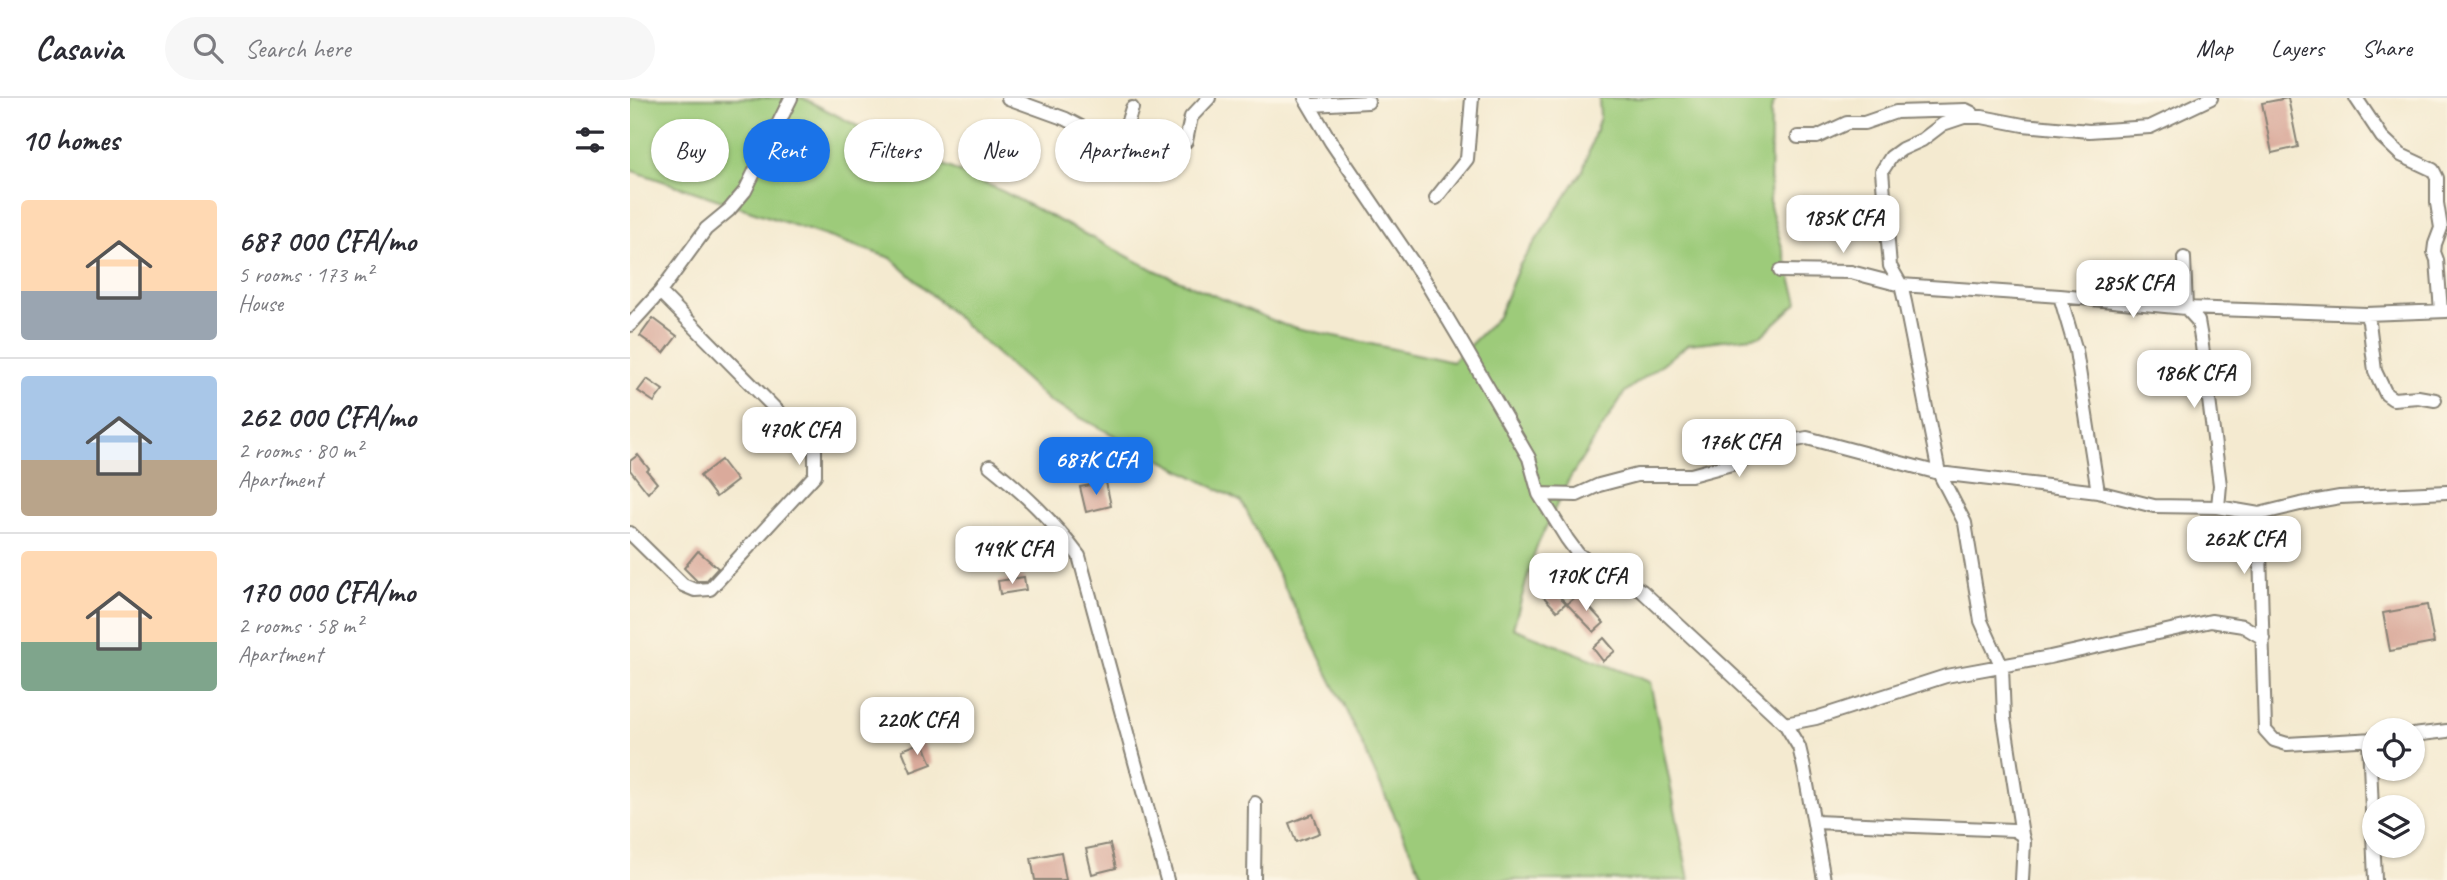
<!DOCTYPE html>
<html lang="en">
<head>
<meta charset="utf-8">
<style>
	:root { --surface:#fff; --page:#f7f7f7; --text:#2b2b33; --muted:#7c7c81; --line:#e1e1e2; --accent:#1a73e8 }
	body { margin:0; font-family:Caveat,sans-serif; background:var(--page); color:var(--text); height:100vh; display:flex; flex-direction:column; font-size:26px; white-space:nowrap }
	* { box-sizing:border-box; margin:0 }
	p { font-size:23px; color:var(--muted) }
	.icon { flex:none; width:38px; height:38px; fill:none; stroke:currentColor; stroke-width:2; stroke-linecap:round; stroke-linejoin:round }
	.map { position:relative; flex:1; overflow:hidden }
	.details { display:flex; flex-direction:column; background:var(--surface); width:630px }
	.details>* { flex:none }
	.guide { position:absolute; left:21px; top:21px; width:665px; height:63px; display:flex; gap:14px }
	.controls { position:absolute; left:1732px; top:620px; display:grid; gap:14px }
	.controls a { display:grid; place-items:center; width:63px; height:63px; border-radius:50%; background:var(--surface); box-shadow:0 2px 5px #0004; font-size:35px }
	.price { position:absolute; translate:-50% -60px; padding:0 16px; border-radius:14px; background:#fff; color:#222; font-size:23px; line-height:46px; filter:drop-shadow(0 2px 4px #0008) }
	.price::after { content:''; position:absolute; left:50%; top:42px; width:21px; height:16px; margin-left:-10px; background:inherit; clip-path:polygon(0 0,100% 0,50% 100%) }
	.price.selected { background:var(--accent); color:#fff }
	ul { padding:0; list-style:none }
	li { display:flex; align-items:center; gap:21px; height:175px; padding:0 21px }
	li+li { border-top:2px solid var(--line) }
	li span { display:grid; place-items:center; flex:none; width:196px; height:140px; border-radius:7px; color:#555 }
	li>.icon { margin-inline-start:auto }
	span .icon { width:84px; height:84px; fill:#fffc; stroke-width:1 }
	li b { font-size:30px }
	h2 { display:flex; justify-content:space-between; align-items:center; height:84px; padding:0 21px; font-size:30px }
	.tag { padding:0 24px; border-radius:32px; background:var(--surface); box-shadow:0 2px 5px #0004; font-size:24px; line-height:63px }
	.tag.selected { background:var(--accent); color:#fff }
	header { display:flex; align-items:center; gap:42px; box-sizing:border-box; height:98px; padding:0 35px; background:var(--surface); border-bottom:2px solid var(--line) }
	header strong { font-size:33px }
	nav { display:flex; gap:38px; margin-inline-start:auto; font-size:24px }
	.search { width:490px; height:63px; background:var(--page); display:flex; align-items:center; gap:18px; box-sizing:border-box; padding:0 24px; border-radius:38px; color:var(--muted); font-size:26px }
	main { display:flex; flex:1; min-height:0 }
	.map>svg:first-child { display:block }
	.green { fill:#9dcb7a; stroke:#5c744b; stroke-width:2 }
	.building { fill:#daaa9b }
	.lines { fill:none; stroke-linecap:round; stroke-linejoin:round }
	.minor-casing { stroke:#888376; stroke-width:16 }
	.minor { stroke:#fff; stroke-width:12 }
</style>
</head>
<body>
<header>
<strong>Casavia</strong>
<div class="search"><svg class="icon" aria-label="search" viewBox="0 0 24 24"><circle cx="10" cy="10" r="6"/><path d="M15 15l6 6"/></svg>Search here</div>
<nav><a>Map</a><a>Layers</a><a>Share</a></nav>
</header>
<main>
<section class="details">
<h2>10 homes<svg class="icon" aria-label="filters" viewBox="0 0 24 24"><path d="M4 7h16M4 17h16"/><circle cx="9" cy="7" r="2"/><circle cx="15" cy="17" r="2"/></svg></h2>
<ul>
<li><span style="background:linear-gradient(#ffd9b3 65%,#9aa5b1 0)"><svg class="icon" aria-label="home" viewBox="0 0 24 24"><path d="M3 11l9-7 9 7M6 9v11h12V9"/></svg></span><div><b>687 000 CFA/mo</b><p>5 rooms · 173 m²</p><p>House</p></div></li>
<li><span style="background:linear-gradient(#a9c7e8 60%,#b9a48a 0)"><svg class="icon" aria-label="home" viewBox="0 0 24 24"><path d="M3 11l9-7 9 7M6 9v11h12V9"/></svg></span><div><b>262 000 CFA/mo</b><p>2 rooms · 80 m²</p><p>Apartment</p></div></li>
<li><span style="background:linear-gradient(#ffd9b3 65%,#7fa58c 0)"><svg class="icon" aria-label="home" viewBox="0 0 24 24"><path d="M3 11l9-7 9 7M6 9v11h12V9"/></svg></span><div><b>170 000 CFA/mo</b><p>2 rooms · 58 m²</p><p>Apartment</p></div></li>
</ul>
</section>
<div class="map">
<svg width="1817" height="782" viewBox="0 0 1817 782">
	<rect width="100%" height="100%" fill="#fcf5e5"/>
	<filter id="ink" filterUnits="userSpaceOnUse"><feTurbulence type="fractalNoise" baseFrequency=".0143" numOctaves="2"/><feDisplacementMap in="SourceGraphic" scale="14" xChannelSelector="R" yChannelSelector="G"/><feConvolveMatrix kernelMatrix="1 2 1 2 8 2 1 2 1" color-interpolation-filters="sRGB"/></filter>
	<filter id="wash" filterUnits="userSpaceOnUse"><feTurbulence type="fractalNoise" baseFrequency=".00686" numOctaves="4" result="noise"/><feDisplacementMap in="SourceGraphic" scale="28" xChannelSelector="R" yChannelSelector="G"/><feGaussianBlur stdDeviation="1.57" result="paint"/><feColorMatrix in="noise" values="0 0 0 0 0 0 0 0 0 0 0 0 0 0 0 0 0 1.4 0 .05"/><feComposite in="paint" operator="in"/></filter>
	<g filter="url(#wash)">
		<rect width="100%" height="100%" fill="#f4ead0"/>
		<!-- green -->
		<path class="green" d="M0,0H173L241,35L372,93L522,171L654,227L823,264L868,219L889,168L953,72L970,19L969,0H1146L1141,13L1140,108L1168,204L1131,238L1059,246L995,294L938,383L906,450L883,530L1020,584L1059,782H794L714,608L612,404L420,304L261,160L0,72Z"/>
		<g id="blocks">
			<!-- building -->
			<path class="building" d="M1658,0L1668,49L1642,55L1632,5Z
				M23,220L47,238L34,255L10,238Z
				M17,281L33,292L24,304L8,293Z
				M8,357L19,371L17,373L27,385L18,395L0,372V363Z
				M91,362L107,383L86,399L70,378Z
				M476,384L481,408L456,414L450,389Z
				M68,453L88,470L76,483H67L54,470Z
				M394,479L396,492L370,496L368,483Z
				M917,486L936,505L927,513L909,494Z
				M948,497L974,525L964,534L937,506Z
				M1797,507L1804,545L1760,553L1753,515Z
				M974,540L985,553L973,563L963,550Z
				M293,644L302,666L281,674L272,652Z
				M683,716L690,735L666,744L659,725Z
				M480,746L486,770L462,776L456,751Z
				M431,754L436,782H405L401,760Z"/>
		</g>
	</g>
	<g filter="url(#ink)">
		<use href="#blocks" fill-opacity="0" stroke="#888376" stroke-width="2"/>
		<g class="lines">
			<defs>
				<path id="minor" d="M378,0L436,21L517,63L531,60L540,49L556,43L561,19L579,0
					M675,0L701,44L794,181L831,243L899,360L909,396L937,441L948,456L964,467L985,476L1012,493L1155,626L1169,649L1174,670L1194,782
					M1726,0L1752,39L1771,57L1803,72L1807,80V105L1811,130L1805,146L1804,154L1807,162L1811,213
					M681,7L738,4
					M1168,39H1187L1217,25H1234L1266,14L1336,12L1342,15
					M479,43L497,26L502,10
					M806,100L837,61L842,0
					M1554,160L1556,210L1568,223L1571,240L1590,387L1588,409
					M1150,173L1221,174L1271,187L1430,198L1556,210L1736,216L1817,213
					M1430,198L1446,253L1468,394
					M1736,216L1739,224L1745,273L1756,296L1763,301L1788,299L1805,302
					M0,227L30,194L76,131L99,112L115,93L161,0
					M360,368C395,396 422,422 449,458L537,782
					M909,396L947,397L969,387L1007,377H1061L1109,364L1139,347L1177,340L1309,375L1468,394L1524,408L1588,409L1629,416L1670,406L1710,399L1817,394
					M1629,416L1635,632L1644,642L1657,646L1745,641
					M0,435L53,487L65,492L80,491L185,377V351L30,194
					M1155,626L1186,620L1316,578L1420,559L1581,523L1613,528L1633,540
					M1783,637L1817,633
					M1739,642L1745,782
					M1185,724L1384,732L1392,737L1394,744L1392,782
					M1392,737L1374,620L1372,569L1351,523L1335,425L1309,375L1275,204L1271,187L1260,168L1252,73L1261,59L1272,51L1292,42L1313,26L1334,19H1352L1393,27L1459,33L1520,29L1581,0
					M624,782L625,705"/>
			</defs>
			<!-- minor casing -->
			<use href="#minor" class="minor-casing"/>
			<!-- minor -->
			<use href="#minor" class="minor"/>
		</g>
	</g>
</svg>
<div class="controls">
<a><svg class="icon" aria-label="locate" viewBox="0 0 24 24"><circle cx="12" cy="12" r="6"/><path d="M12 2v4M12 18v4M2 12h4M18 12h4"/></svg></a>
<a><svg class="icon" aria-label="layers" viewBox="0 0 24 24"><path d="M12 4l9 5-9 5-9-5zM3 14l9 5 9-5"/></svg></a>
</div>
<b class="price" style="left:1213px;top:157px">185K CFA</b>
<b class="price" style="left:1503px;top:222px">285K CFA</b>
<b class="price" style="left:1564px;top:312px">186K CFA</b>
<b class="price" style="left:169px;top:369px">470K CFA</b>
<b class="price" style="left:1109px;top:381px">176K CFA</b>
<b class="price selected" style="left:466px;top:399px">687K CFA</b>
<b class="price" style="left:1614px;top:478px">262K CFA</b>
<b class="price" style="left:382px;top:488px">149K CFA</b>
<b class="price" style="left:956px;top:515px">170K CFA</b>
<b class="price" style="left:287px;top:659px">220K CFA</b>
<div class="guide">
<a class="tag">Buy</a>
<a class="tag selected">Rent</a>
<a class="tag">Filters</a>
<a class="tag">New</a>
<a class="tag">Apartment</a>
</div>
</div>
</main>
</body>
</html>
